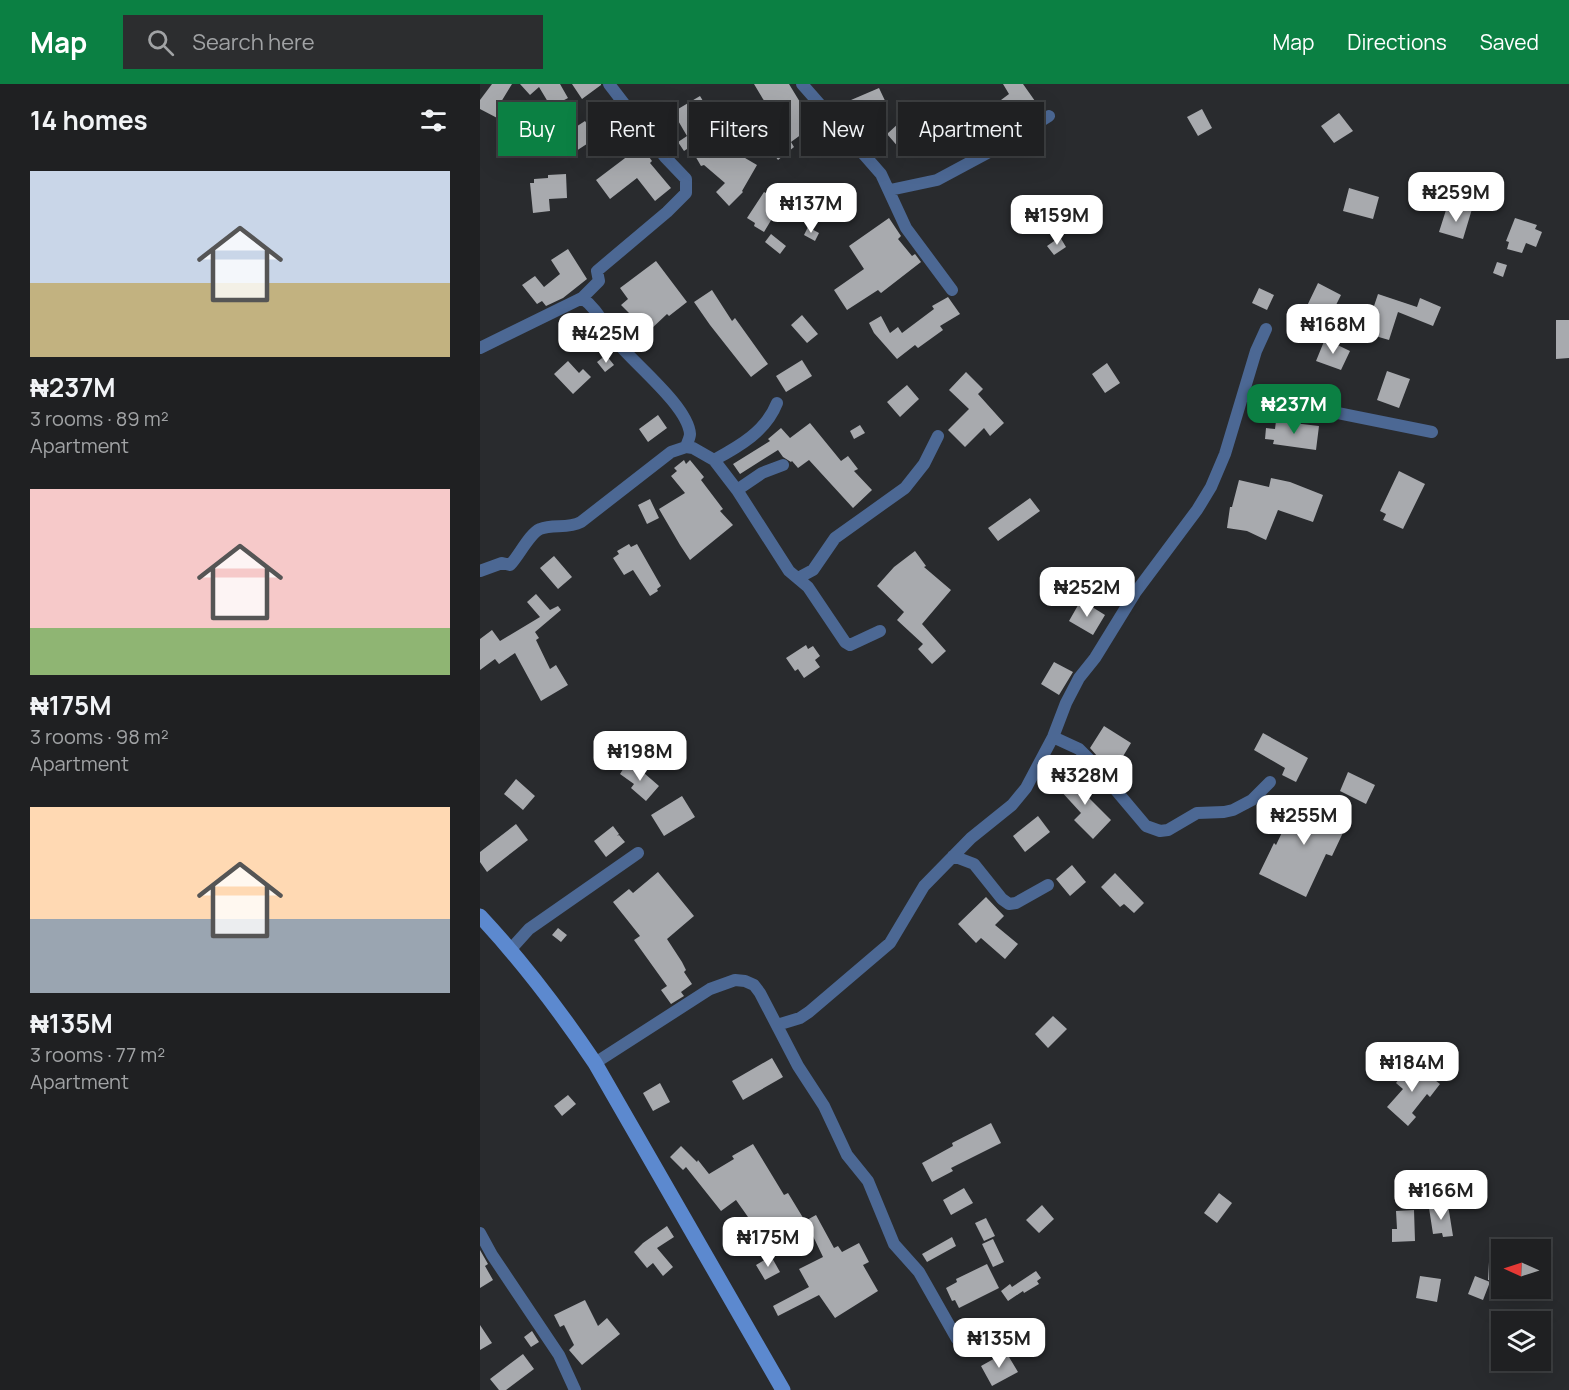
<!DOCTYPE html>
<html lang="en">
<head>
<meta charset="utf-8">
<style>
	:root { --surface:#1f2022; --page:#2c2d2f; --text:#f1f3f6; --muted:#a1a3a5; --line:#3c3e40; --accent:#0b8043 }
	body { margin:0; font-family:Manrope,sans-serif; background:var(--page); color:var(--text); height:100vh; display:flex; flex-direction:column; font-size:22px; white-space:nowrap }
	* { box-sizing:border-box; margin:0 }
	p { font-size:20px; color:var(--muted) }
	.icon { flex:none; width:33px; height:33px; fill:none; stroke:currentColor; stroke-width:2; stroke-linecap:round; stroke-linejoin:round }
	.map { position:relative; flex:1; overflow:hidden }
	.side { display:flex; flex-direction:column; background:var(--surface); width:480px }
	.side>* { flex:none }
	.guide { position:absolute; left:18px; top:18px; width:570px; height:54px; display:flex; gap:12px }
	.needle { width:39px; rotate:273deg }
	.buttons { position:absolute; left:1011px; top:1155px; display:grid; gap:12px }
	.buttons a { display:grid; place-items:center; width:60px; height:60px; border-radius:0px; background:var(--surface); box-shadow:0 6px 24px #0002,0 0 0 2px var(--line); font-size:30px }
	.price { position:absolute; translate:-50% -51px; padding:0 14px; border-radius:12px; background:#fff; color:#222; font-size:20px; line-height:39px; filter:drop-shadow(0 2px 3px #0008) }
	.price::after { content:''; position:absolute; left:50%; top:36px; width:18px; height:14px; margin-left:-9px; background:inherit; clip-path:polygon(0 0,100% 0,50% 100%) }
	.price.active { background:var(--accent); color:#fff }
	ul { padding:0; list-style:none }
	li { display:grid; align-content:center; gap:12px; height:318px; padding:0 30px }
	li span { display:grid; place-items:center; height:186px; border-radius:0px; color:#555 }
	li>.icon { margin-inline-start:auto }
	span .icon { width:108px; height:108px; fill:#fffc; stroke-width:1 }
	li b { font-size:26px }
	h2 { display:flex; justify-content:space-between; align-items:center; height:72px; padding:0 30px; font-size:26px }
	.chip { padding:0 21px; border-radius:0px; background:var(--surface); box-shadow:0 6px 24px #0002,0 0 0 2px var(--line); font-size:21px; line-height:54px }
	.chip.active { background:var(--accent); color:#fff }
	header { display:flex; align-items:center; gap:36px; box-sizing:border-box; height:84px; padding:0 30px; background:var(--accent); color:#fff }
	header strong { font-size:28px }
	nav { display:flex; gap:33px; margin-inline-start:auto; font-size:21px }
	.search { width:420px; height:54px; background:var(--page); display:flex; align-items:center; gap:15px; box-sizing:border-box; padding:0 21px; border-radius:0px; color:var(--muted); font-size:22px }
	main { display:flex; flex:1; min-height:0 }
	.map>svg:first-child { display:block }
	.building { fill:#a8aaae }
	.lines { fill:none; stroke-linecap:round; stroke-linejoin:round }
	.minor { stroke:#4c6894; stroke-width:12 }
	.secondary { stroke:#5c89cf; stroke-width:15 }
</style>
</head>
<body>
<header>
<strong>Map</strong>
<div class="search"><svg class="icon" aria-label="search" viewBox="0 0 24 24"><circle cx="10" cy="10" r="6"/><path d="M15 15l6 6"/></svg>Search here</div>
<nav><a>Map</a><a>Directions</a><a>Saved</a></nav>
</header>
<main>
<section class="side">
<h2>14 homes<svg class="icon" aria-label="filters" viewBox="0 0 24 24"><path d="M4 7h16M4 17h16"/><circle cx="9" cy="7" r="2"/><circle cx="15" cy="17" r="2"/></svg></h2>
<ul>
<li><span style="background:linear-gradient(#c9d6e8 60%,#c2b280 0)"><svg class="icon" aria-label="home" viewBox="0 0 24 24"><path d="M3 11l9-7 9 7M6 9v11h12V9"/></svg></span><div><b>₦237M</b><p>3 rooms · 89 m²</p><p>Apartment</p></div></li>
<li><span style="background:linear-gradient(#f6c9c9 75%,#8fb573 0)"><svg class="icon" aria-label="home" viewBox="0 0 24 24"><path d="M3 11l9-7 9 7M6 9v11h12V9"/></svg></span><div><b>₦175M</b><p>3 rooms · 98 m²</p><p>Apartment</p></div></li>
<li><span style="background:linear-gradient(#ffd9b3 60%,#9aa5b1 0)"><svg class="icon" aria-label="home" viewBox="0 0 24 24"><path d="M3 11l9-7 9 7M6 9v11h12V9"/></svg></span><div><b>₦135M</b><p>3 rooms · 77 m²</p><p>Apartment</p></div></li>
</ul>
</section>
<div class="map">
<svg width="1089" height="1306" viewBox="0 0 1089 1306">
	<rect width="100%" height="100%" fill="#292b2e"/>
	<!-- building -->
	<path class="building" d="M12,0H32L21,18L28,21L21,36L0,25V16Z
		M40,0H80L88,14L71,23L59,3L50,11Z
		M92,0H121V1L102,15Z
		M274,0H309L323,23L325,21L337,39L311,58L314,63L298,76L281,53L298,40Z
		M523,0H543L555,17L550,21L553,25L543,32L540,28L533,33L521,16L529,10Z
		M399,4L408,23L383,35L371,16Z
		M220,12L237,40L243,36L245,38L255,31L268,50L248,64L277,81L262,107L263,108L249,122L236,108L245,99L224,81L221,82L210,63L204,67L198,58L207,52L193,28Z
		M722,25L732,44L718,52L707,33Z
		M432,27L449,46L436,58L432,54L420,65L407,50Z
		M859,29L873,47L854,59L841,42Z
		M105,37L116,54L93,69L82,52Z
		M67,38L77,55L61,64L51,47Z
		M161,62L172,77L170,79L191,104L175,117L157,94L130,115L116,96Z
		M947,88L964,95L955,116L938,109Z
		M86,90L87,114L69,115L70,127L53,129L50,99H54V95L68,94V91Z
		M869,104L899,113L893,135L863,127Z
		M284,108L302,118L284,148L274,142L275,139L267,134Z
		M983,122L992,125L983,155L959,148L966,126L980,131Z
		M409,134L421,152L418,155L432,172L435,170L441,178L401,209L398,206L367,226L354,206L384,185L369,162Z
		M1035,134L1057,141L1055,145L1062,148L1056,163L1046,159L1042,169L1027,165L1029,158L1026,157Z
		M328,143L339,149L335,157L324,151Z
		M291,150L306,162L300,170L285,158Z
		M580,153L586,163L574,171L567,162Z
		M88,165L107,195L83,214L66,222L62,217L57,220L42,201L55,192L64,203L80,190L71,176Z
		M176,177L207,218L189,232L187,230L170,246L167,243L165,245L141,221L148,215L140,204Z
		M1017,178L1027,181L1023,193L1013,189Z
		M838,199L861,211L851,231L842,227L841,231L826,224Z
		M779,204L794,211L787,226L772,219Z
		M232,206L252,237L255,234L288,280L271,293L230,241L214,218Z
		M898,210L937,223L940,214L961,223L953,242L918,228L909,256L885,249Z
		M468,213L480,230L460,242L463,246L438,264L435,261L417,275L394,249L389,239L401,232L410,249L418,243L422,249L454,225L452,222Z
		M322,231L338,250L327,259L311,241Z
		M1076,236H1089V274L1076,275Z
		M845,255L870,267L861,286L836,277Z
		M126,271L134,281L125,288L117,278Z
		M322,276L332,292L306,308L296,292Z
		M88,277L99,289L103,285L111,293L93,310L74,290Z
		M627,279L640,299L625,309L612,290Z
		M907,287L930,295L919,324L897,316Z
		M486,288L503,305L498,310L524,339L510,352L504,344L485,363L468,346L489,325L469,306Z
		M427,301L439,315L420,333L407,318Z
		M178,331L187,344L168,358L159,345Z
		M796,337L839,342L836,366L793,360L794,356L785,355L786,344L795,345Z
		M330,339L361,377L368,372L378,385L374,387L392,406L373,424L329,376L318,384L312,377L311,378L303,373L298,366L260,390L253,380L290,357L288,355L301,344L310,354Z
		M380,341L385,349L374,355L370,347Z
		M204,376L206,380L210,376L224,393L221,396L243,425L240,427L253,441L210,476L200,461L179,425L205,409L191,392L197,387L194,384Z
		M919,387L945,400L923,445L903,436L906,430L900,427Z
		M791,394L810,398L843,411L833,438L798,426L786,456L767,447L747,444L750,423H752L759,396L789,403Z
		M550,414L560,427L518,457L508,444Z
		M170,415L179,434L167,440L158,421Z
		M149,460L151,463L157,460L181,502L177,505L178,507L170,512L153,486L144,491L133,474L139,470L137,467Z
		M435,467L446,482L444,483L471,506L442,540L466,567L452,580L438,565L443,560L417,536L424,528L397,502L414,483Z
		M74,472L92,493L78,505L60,484Z
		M56,510L70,526L78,522L81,526L55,548L59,554L56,556L70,585L76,581L88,601L61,617L35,569L19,580L15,575L0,586V555L12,546L20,557L60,533L47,518Z
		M601,516L625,531L613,551L589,537Z
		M326,561L328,565L333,562L340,572L335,576L340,583L324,594L318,585L315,587L306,574Z
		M574,578L593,588L579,611L561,600Z
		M624,642L651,659L636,684L618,673L610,664Z
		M783,649L828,674L816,698L802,691L805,684L774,666Z
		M147,679L164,689L179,702L166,717L151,704L154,700L140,690Z
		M600,688L614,704L606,711L631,736L613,755L594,736L601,729L580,706Z
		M868,688L895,701L886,720L860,707Z
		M36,695L55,712L43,726L24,710Z
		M202,712L215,733L184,752L171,731Z
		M819,713L869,736L852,772L846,770L826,813L779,790L794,759L796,761Z
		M558,732L570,748L545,768L533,752Z
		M36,740L48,756L7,788L0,778V768Z
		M133,742L139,750L137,752L139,751L145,758L126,773L114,757Z
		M592,781L606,798L590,812L576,795Z
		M178,788L214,832L187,855L202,878L206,886L204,888L212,900L201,908L204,912L191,920L181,906L187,902L154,856L160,852L133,818L149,805L153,809Z
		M635,789L664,819L654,829L644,820L640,823L621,803Z
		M506,813L524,832L515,841L538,860L525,875L501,854L496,859L478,840Z
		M78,844L87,851L81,858L72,851Z
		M573,932L587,945L568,964L555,950Z
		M292,974L303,993L263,1016L252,997Z
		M932,978L960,1000L950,1013L947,1010L932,1029L936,1033L928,1042L907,1023L923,1005L916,999Z
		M180,999L190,1018L173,1027L163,1009Z
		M88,1011L96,1020L82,1032L74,1022Z
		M511,1039L521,1059L471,1084L473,1087L452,1098L442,1079L473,1062L472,1059Z
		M273,1060L304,1111L308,1109L325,1137L336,1131L354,1164L358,1162L362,1168L379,1159L389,1178L383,1181L398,1207L355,1234L339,1211L298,1232L293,1222L329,1203L319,1185L343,1173L332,1150L302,1168L288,1142L260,1159L251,1143L268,1133L256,1116L241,1127L206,1083L203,1086L190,1073L201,1062L217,1078L218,1076L229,1090L254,1075L252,1072Z
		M484,1104L493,1119L471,1131L463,1116Z
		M739,1109L752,1119L737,1139L724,1129Z
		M562,1121L574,1135L559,1149L546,1136Z
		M968,1121L973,1152L963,1153L962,1149L953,1150L949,1124Z
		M934,1126L935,1157L912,1158V1145H917L916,1127Z
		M506,1134L515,1152L504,1157L495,1139Z
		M187,1142L194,1153L177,1164L193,1183L183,1192L173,1179L167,1184L154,1168L163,1159Z
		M472,1153L476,1162L447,1178L442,1170Z
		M513,1155L524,1178L513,1183L502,1160Z
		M0,1166L8,1180L5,1182L13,1196L0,1204Z
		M291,1172L300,1188L285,1196L276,1181Z
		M1009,1178L1022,1179V1197L1008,1196Z
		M507,1180L519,1204L479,1224L475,1216L472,1217L466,1204L477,1198L476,1195Z
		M556,1187L561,1194L557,1197L559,1200L544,1209L543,1207L528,1217L521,1207L530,1200L532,1203Z
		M940,1192L961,1195L957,1218L936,1214Z
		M995,1192L1010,1198L1003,1216L988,1210Z
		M105,1216L118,1242L127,1234L140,1250L102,1281L89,1266L94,1261L84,1241L80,1243L74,1231Z
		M0,1241L12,1259L0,1266Z
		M52,1247L59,1258L51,1263L44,1253Z
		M526,1268L538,1288L512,1302L501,1282Z
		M43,1270L54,1285L26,1306H19L10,1295Z"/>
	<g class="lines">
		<!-- minor -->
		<path class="minor" d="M322,0L401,90L426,144L472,206
			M410,106L457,96L526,59L569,32
			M102,214C118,225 124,242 136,257C153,279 208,322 210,350C210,354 207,359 206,363
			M0,264L102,214L119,197L117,187L187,128L206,109V95L185,73L129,0
			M763,310L952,348
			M234,376C260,362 286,347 297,319
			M257,406L282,389L303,381
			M0,487L22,479L30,481C39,472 49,450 60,445C73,440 88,445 101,438L191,368L206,363L213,364L234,376L257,406L309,487L328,503L365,558L370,561L400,547
			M318,494L333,486L355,454L425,404L444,380L458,352
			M573,653L599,665L612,678L666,742L680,747L688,746L717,729L744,728L753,726L772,716L790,698
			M473,772L494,780L522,815L529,820L536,819L568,801
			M31,865L49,845L158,769
			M297,941L320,934L329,928L410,859L444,802L491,754L532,721L546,704L573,653L586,619L599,594L615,574L655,509L717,426L731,403L745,370L776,267L786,245
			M115,979L230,905L255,896L265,897L274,901L280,909L318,982L344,1022L367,1071L388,1097L414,1160L439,1188L477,1255
			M0,1149L12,1171L79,1271L95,1306"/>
		<!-- secondary -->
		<path class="secondary" d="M0,832C43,878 80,927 115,979L303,1306"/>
	</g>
</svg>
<div class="buttons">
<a><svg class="needle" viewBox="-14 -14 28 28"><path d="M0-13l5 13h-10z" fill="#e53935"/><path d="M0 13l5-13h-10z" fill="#a1a3a5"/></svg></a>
<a><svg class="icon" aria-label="layers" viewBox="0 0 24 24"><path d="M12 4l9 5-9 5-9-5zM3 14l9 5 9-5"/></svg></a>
</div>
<b class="price" style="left:976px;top:139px">₦259M</b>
<b class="price" style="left:331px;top:150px">₦137M</b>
<b class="price" style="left:577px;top:162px">₦159M</b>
<b class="price" style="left:853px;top:271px">₦168M</b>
<b class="price" style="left:126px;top:280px">₦425M</b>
<b class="price active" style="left:814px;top:351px">₦237M</b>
<b class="price" style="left:607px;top:534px">₦252M</b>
<b class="price" style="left:160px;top:698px">₦198M</b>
<b class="price" style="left:605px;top:722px">₦328M</b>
<b class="price" style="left:824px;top:762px">₦255M</b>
<b class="price" style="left:932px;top:1009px">₦184M</b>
<b class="price" style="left:961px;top:1137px">₦166M</b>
<b class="price" style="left:288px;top:1184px">₦175M</b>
<b class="price" style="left:519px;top:1285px">₦135M</b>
<div class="guide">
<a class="chip active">Buy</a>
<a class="chip">Rent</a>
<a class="chip">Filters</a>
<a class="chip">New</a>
<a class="chip">Apartment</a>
</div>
</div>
</main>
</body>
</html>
